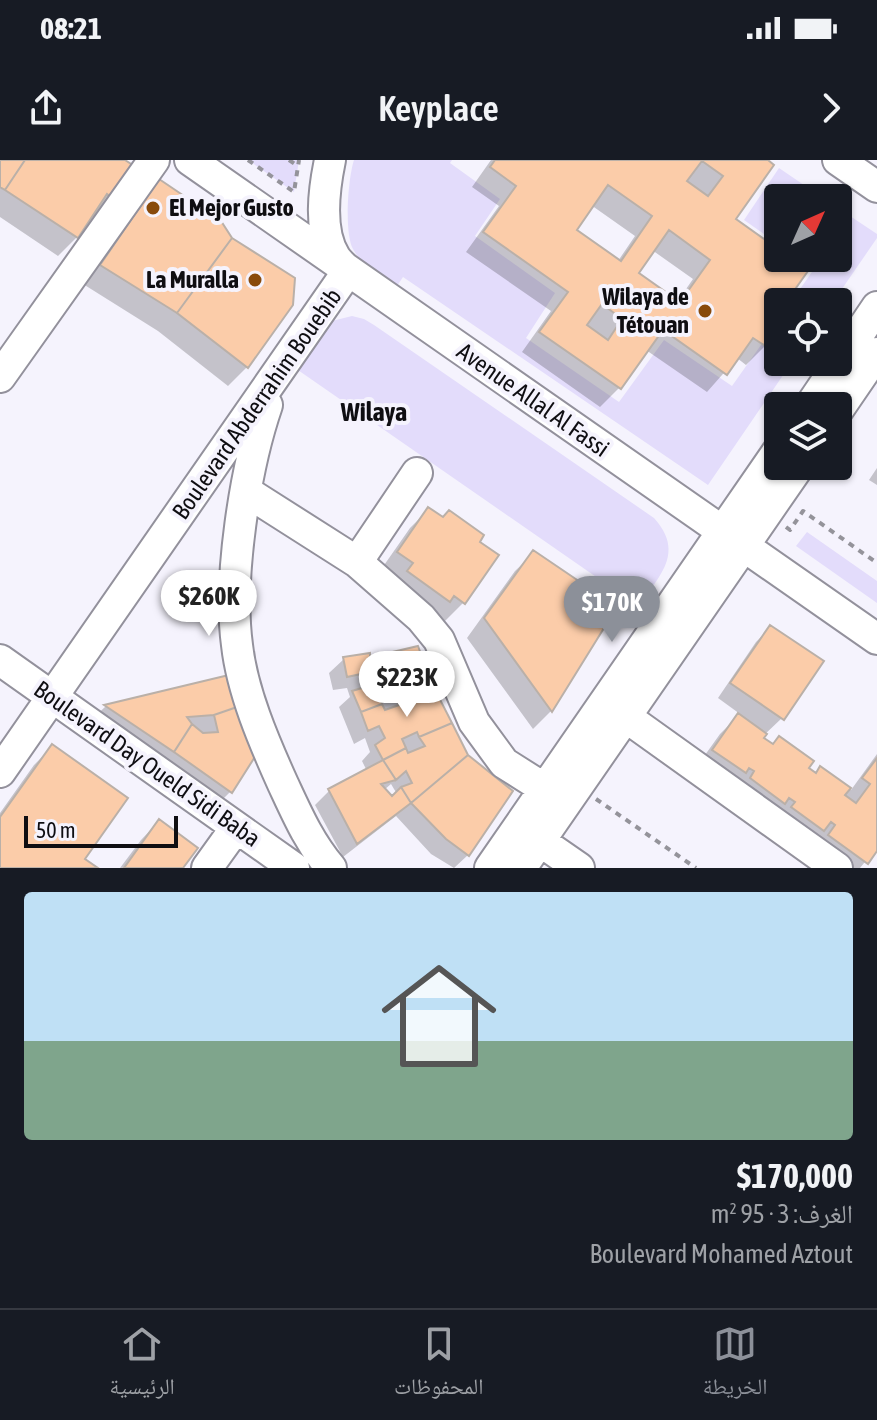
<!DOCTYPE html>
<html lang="ar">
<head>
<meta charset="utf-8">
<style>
	:root { --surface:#171b24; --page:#20242c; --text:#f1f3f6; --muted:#9ea1a6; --line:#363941; --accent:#8c9099 }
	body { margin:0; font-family:"Asap Condensed","Noto Naskh Arabic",sans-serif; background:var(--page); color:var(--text); direction:rtl; height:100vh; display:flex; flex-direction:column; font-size:30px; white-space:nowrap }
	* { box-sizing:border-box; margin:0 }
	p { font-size:26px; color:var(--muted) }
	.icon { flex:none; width:44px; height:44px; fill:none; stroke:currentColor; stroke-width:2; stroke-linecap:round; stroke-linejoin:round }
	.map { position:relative; height:708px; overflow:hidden; direction:ltr }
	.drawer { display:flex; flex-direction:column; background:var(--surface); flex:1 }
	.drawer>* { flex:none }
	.needle { width:52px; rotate:45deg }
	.tools { position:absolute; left:764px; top:24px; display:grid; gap:16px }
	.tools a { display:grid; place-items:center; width:88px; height:88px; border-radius:8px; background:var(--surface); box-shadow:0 2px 6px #0004; font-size:40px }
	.scale { position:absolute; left:24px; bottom:20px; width:154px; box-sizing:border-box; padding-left:8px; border:4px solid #0f0e12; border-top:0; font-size:22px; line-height:28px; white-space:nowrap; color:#0f0e12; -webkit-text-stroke:6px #f5f3fd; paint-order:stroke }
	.price { position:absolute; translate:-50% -68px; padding:0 18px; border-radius:28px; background:#fff; color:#222; font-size:26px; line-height:52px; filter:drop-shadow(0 2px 4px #0008) }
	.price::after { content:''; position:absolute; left:50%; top:48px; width:24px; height:18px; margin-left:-12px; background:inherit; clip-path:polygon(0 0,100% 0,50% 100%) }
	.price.on { background:var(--accent); color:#fff }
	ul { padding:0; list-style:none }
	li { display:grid; align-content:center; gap:16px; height:424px; padding:0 24px }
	li span { display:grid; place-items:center; height:248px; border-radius:8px; color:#555 }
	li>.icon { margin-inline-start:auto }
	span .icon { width:144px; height:144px; fill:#fffc; stroke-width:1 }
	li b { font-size:34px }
	.status { display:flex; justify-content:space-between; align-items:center; height:56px; padding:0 40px; background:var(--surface); direction:ltr }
	.status svg { height:22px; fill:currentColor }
	header { display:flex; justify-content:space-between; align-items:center; height:104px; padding:0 24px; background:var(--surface); font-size:36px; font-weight:600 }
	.tabs { display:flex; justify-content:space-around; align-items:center; height:112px; border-top:2px solid var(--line); background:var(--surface); font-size:22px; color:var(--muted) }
	.tabs a { display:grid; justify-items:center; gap:4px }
	.tabs .on { color:var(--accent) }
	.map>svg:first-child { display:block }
	.green { fill:#e3dcfb }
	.shadow { fill:#0003; fill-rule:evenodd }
	.building { fill:#fbcca9; stroke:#bab0a8; stroke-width:2; fill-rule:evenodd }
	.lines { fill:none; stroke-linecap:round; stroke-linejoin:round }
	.minor-casing { stroke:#93919c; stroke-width:34 }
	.path { stroke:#94939a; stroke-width:4; stroke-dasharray:6 6; stroke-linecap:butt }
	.minor { stroke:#fff; stroke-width:30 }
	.poi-dot { fill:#884a0b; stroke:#f5f3fd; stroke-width:3 }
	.labels { text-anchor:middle; stroke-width:8; stroke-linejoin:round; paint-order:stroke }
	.poi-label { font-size:24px; font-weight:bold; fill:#0f0e12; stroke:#f5f3fd; text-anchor:end }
	.street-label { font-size:24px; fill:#0f0e12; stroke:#f5f3fd }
	.neighbourhood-label { font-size:26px; font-weight:bold; fill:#0f0e12; stroke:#f5f3fd }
</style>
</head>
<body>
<div class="status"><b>08:21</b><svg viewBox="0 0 49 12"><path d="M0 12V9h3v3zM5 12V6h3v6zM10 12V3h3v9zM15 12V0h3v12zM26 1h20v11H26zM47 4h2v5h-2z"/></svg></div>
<header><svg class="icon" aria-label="forward" viewBox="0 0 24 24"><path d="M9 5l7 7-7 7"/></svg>Keyplace<svg class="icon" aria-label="share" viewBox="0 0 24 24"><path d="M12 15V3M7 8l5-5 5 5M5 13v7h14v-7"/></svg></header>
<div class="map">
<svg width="877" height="708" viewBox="0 0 877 708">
	<rect width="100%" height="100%" fill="#f5f3fd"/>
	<!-- green -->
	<path class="green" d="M248,0H299L294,32Z
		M354,0H452L450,3L500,39L475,76L555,133L526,178L619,242L664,180L732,226L778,161V202H792L708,325L403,117L397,126C382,117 361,105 353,89C344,73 348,18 354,0Z
		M779,8L823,38H778V84L744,60Z
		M838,48L877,74V78L833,142H791L814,109L798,98H838Z
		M352,156L364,159L374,165L654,358C685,392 660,416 638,446L295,208L328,162Z
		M807,372L877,421V443L796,386Z"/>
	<!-- shadow -->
	<path class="shadow" d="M0,0H122L135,9L96,58L91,55L77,77L58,96L0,57Z
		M491,0H764L733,60L778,92V98H787L784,142H778V168L765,186L746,205L737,198L707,232L646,190L619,228L600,247L522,192L551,151L466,92L499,46L472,27ZM591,45L635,76L618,101L574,70ZM652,90L693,119L677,142L636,113Z
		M159,21L230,80L291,144L247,207L228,226L158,171L83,124L140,40Z
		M877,308V325L869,320Z
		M429,349L464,442L445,461L380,411L410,368Z
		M534,393L614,448L551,551L533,569L467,478L515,411Z
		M770,468L782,558L761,578L815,615L821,609L851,630L877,594V687L860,708H830L695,609L720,574L740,554L718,538L756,482Z
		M417,488L468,695L454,708L431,694L396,656L343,697L315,645L329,631L367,611L362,601L370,592L365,578L354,584L339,547L350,537L347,528L333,530L329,513L344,499L367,505L380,503L389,494ZM391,624L397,634L392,639L384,630Z
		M231,517V631L216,646L91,560L105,547Z
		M52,587L82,699L94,708H0V653L34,605Z
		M159,661L181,708H120L141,680Z"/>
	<!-- building -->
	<path class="building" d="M0,0H25L5,30L0,27Z
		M25,0H125L137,8L116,41L107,34L78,78L5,30Z
		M495,0H768L774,5L736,59L778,89V98H790L808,111L786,142H778V171L767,187L753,178L727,215L663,170L621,229L539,172L568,132L483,72L516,26L490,7ZM702,1L723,16L708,36L687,21ZM608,25L652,56L621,101L577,70ZM669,70L710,100L680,142L639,113ZM602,144L622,159L608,180L587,165Z
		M159,19L221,61L232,78L177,153L100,105Z
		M232,78L295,118L293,145L248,208L177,153Z
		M428,347L443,357L449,350L484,375L480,382L499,395L465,444L454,436L450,442L407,411L413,403L397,392Z
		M533,390L617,447L552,552L484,458Z
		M770,465L824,501L784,560L730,523Z
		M418,486L432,524L397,536L394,529L380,532L382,544L361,552L352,531L365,527L361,514L347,517L343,497L370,493V503L389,500L388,493Z
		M233,514L237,547L214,555L187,557L192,564L174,592L104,545Z
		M432,524L452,563L419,577L417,572L402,579L406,588L383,600L375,585L385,578L379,566L368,571L361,552L382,544L385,550L399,545L397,536Z
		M237,547L258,592L232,633L174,592L192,564L203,573L218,572L214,555Z
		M738,553L767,574L764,578L773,584L779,576L814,601L809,608L816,613L820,606L851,628L845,635L856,643L870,624L862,618L877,598V691L868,704L828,675L835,665L831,662L824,671L791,647L795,642L789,638L785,644L750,618L754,611L749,608L746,613L712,590Z
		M452,563L468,595L411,643L401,627L412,623L406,611L396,620L383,600L406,588L408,593L425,586L419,577Z
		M52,584L128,638L85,699L98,708H0V657Z
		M468,595L513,631L469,696L446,679L411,643Z
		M383,600L396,620L381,624L392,636L401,627L411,643L357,684L328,629Z
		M159,659L198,688L183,708H124Z"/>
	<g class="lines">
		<defs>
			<path id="minor" d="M190,0L877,479
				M838,0L877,27
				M0,217L154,0
				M267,245C245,309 228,419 237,485C242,531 264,582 283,624C297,654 309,682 331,708
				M810,246L877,147
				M838,250L877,193
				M247,332L357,402L421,458L439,480L474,562L504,603L545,629
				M357,402L417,313
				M0,500L294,708
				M626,557L837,708
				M0,612L348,111C344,107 338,102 335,97C318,70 324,29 330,0
				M540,681L579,708
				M207,708L235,669
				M490,708L778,291
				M521,708L799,306"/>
		</defs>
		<!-- minor casing -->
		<use href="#minor" class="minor-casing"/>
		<!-- path -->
		<path class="path" d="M248,0L294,32L299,0
			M289,0L298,6
			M786,367L790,370L803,351L877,403
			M596,639L696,708"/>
		<!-- minor -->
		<use href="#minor" class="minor"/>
	</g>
	<!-- markers -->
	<g class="poi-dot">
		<circle cx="153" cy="48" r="8"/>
		<circle cx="255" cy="120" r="8"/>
		<circle cx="705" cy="151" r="8"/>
	</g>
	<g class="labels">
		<!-- poi labels -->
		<g class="poi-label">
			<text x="169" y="56" text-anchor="start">El Mejor Gusto</text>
			<text x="239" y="128">La Muralla</text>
			<text x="689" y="145">Wilaya de<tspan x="689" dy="28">Tétouan</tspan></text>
		</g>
		<!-- street labels -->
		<g class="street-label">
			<text transform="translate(533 240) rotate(35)" y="8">Avenue Allal Al Fassi</text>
			<text transform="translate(257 244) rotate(-55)" y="8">Boulevard Abderrahim Bouebib</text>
			<text transform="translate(147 604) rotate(35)" y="8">Boulevard Day Oueld Sidi Baba</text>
		</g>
		<!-- neighbourhood labels -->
		<g class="neighbourhood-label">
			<text x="374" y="261">Wilaya</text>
		</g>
	</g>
</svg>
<div class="tools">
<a><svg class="needle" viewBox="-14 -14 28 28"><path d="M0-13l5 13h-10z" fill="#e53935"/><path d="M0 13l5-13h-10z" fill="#9ea1a6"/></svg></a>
<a><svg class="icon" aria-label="locate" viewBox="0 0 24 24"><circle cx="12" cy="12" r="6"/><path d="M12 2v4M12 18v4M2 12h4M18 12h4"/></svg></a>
<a><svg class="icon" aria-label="layers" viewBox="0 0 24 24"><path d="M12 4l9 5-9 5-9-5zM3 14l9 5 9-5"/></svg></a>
</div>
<div class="scale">50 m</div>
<b class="price" style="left:209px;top:478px">$260K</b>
<b class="price on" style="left:612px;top:484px">$170K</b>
<b class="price" style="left:407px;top:559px">$223K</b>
</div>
<section class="drawer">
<ul>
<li><span style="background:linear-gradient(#bfe0f5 60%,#7fa58c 0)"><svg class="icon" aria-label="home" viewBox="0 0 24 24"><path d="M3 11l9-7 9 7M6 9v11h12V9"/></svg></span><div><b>$170,000</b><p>الغرف: 3 · 95 m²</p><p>Boulevard Mohamed Aztout</p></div></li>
</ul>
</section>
<nav class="tabs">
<a class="on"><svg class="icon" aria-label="map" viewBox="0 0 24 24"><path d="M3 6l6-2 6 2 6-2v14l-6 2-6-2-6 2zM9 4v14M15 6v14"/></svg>الخريطة</a>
<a><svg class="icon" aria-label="saved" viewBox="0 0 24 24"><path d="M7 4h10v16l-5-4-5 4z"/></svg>المحفوظات</a>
<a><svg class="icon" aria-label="home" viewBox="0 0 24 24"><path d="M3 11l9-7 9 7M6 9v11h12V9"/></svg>الرئيسية</a>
</nav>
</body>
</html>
